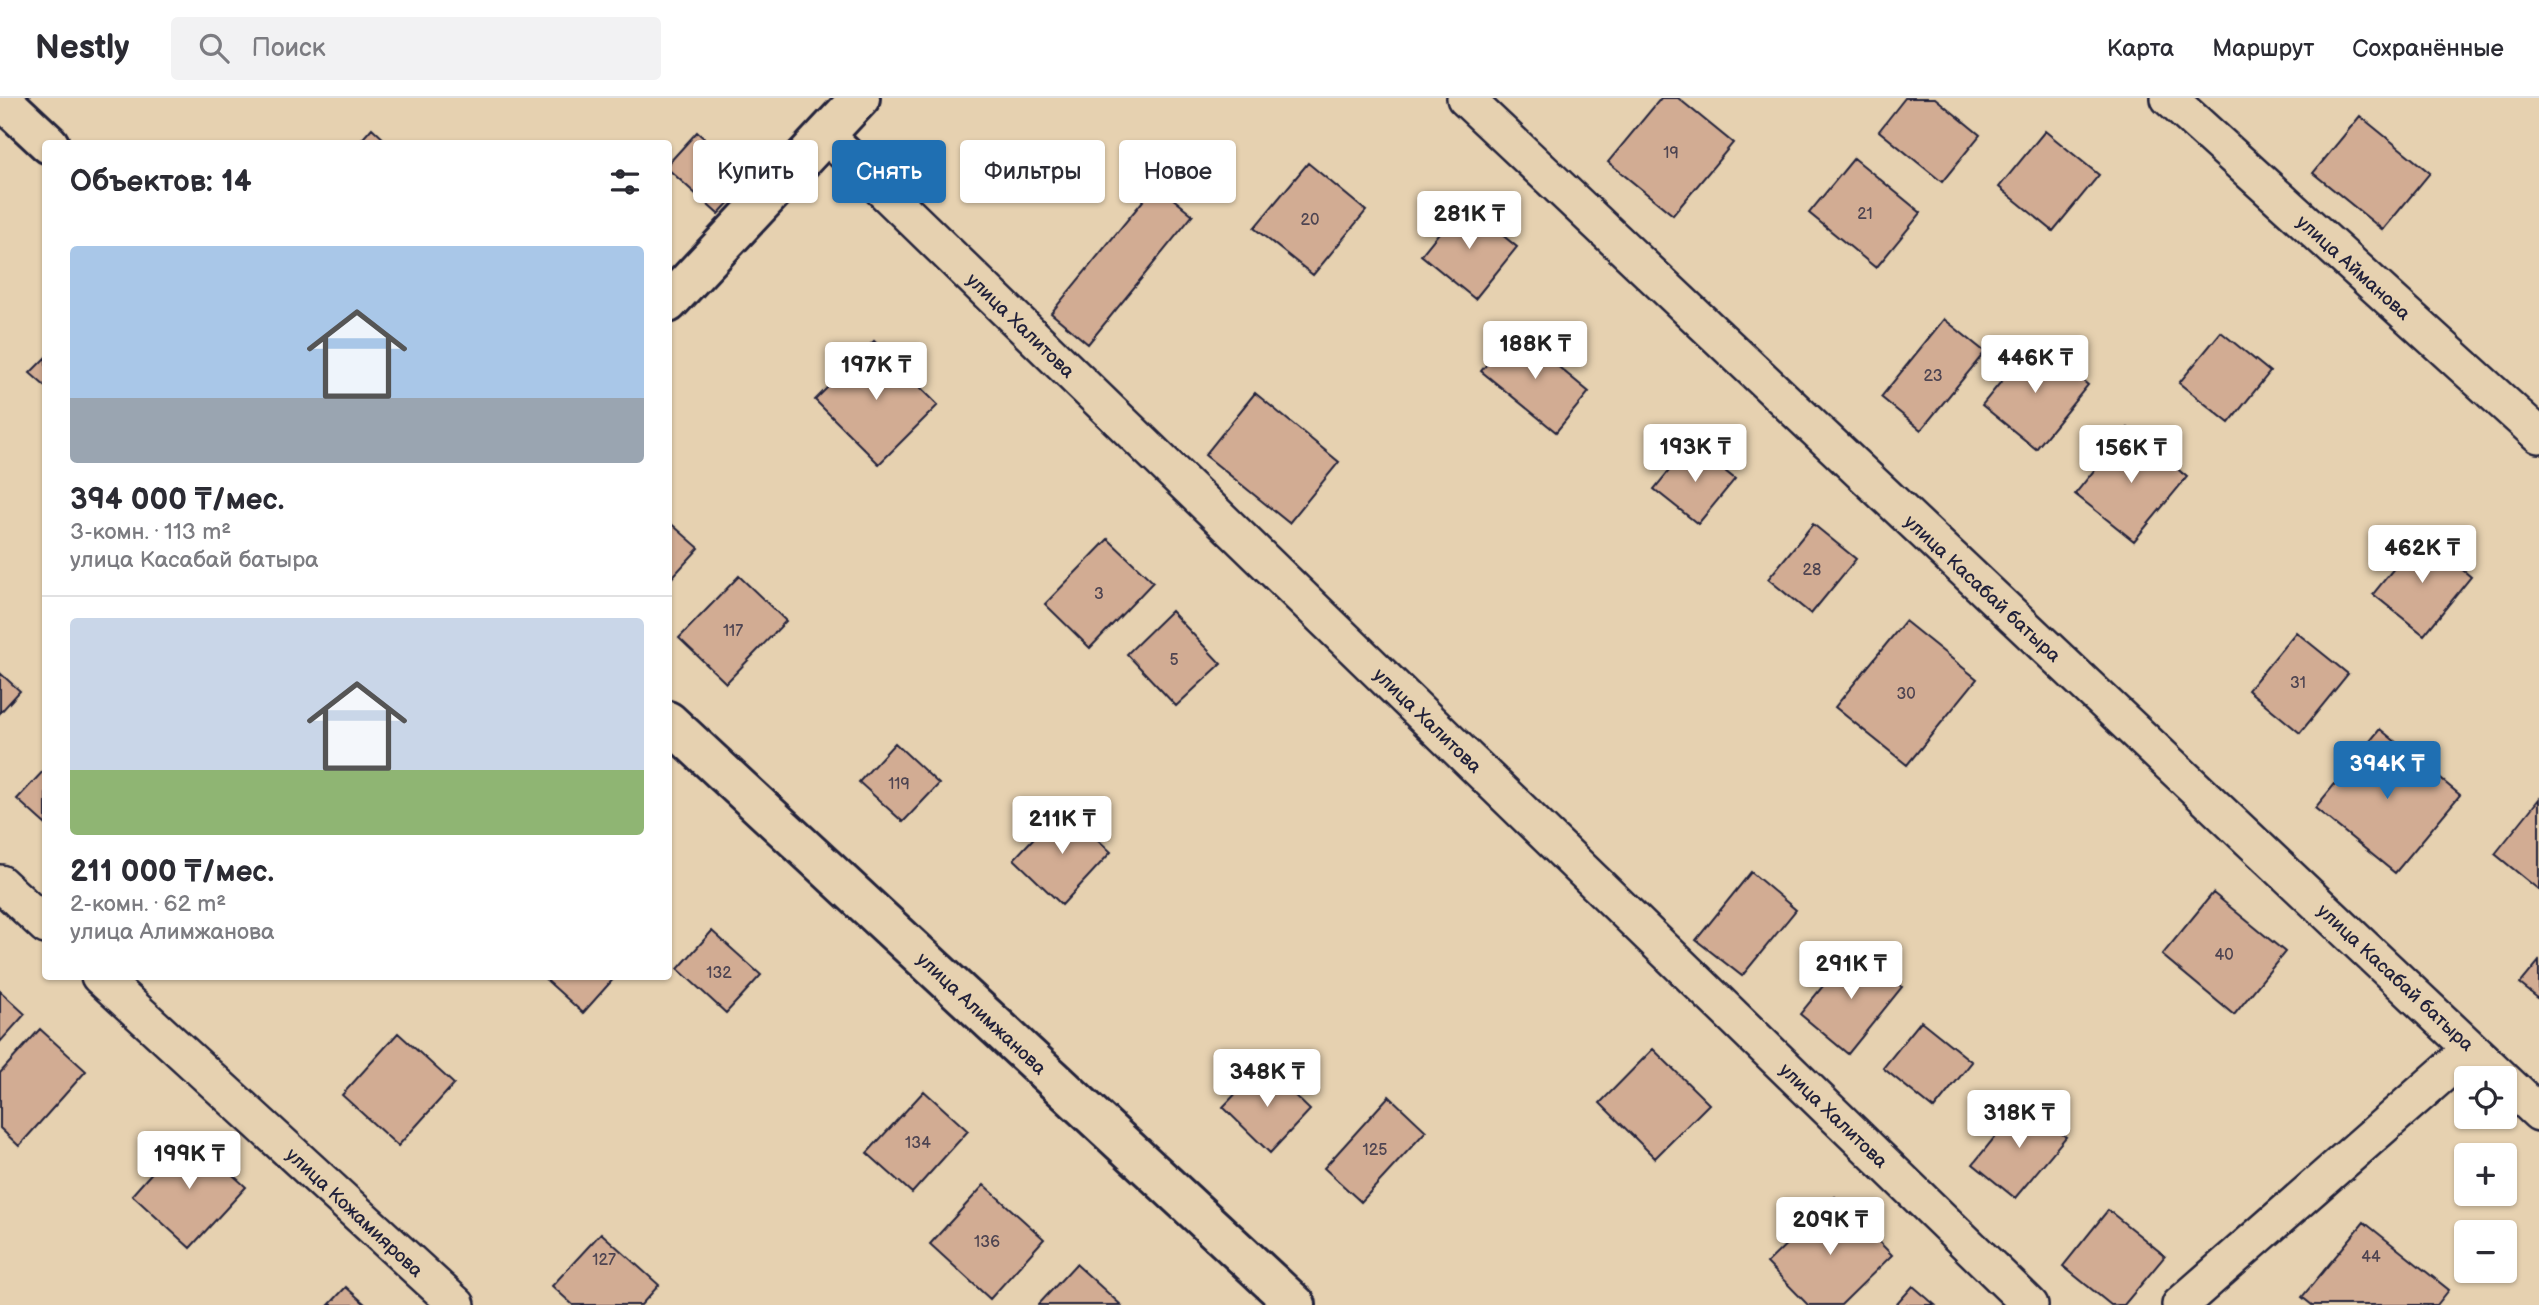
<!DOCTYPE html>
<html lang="ru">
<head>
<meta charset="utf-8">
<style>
	:root { --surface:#fff; --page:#f2f2f3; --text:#2b2b33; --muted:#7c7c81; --line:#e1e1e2; --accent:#1f6fb2 }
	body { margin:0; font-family:"Balsamiq Sans",sans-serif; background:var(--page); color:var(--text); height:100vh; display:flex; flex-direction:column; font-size:26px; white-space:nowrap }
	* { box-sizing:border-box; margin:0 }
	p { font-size:23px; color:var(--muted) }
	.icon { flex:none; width:38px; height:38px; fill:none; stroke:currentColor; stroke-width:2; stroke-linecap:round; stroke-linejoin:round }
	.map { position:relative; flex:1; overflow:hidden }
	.drawer { position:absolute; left:42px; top:42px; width:630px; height:840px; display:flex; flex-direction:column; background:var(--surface); border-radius:7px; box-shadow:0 2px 5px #0004 }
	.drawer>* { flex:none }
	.top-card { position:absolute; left:693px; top:42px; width:665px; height:63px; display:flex; gap:14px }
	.fabs { position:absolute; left:2454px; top:968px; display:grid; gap:14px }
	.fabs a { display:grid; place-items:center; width:63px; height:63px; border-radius:7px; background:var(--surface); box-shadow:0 2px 5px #0004; font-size:35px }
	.price { position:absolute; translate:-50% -60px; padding:0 16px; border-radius:7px; background:#fff; color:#222; font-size:23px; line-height:46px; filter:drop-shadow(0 2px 4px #0008) }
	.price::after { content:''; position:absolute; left:50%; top:42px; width:21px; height:16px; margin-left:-10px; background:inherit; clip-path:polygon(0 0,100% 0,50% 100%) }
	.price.current { background:var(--accent); color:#fff }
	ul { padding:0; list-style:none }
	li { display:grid; align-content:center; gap:14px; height:371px; padding:0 28px }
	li+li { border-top:2px solid var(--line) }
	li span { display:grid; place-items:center; height:217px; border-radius:7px; color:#555 }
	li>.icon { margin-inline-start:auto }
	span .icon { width:126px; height:126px; fill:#fffc; stroke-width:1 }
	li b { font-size:30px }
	h2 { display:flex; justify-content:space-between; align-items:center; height:84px; padding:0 28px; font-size:30px }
	.chip { padding:0 24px; border-radius:7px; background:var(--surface); box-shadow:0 2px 5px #0004; font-size:24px; line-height:63px }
	.chip.current { background:var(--accent); color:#fff }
	header { display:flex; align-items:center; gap:42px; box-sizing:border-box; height:98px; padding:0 35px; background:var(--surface); border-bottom:2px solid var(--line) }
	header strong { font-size:33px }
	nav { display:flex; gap:38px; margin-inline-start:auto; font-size:24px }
	.search { width:490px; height:63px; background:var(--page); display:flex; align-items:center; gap:18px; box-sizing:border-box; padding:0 24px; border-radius:7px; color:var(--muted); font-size:26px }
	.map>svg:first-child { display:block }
	.building { fill:#d2ac93; stroke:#22223b; stroke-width:2 }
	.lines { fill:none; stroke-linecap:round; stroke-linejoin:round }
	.minor-casing { stroke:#22223b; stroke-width:40 }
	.tertiary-casing { stroke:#22223b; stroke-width:44 }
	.minor { stroke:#e6d1b0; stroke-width:35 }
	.tertiary { stroke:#e6d1b0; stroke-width:38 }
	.labels { text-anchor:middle; stroke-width:5; stroke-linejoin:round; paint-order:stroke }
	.number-label { font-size:16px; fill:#4e4451 }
	.street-label { font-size:19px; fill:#22223b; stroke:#e6d1b0 }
</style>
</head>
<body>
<header>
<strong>Nestly</strong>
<div class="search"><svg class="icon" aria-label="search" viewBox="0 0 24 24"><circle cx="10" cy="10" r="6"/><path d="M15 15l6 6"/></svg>Поиск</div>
<nav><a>Карта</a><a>Маршрут</a><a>Сохранённые</a></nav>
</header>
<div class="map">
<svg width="2539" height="1207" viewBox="0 0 2539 1207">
	<rect width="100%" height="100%" fill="#e6d1b0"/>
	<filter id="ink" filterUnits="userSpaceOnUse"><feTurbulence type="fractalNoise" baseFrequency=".0143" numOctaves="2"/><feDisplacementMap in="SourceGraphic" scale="14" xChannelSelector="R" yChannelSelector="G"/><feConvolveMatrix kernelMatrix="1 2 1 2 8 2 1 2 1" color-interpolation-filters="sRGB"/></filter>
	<g filter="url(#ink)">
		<!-- building -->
		<path class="building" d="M1661,0H1678L1733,45L1673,117L1608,64Z
			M1905,0H1935L1980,37L1942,84L1879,33Z
			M2360,18L2430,75L2383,132L2313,75Z
			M372,30L389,46H358Z
			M2045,33L2099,77L2053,133L1999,89Z
			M697,34L750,82L718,116L668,71V66Z
			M1854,60L1921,115L1876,170L1809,115Z
			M1308,65L1366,113L1313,177L1254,130Z
			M1156,87L1193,117L1088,246L1051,215Z
			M1463,105L1517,149L1475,201L1421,157Z
			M1944,221L1985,254L1921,332L1881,299Z
			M1515,233L1589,294L1556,334L1481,273Z
			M2221,234L2270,274L2229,325L2179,285Z
			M874,243L938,307L879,366L815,302Z
			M2034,243L2088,287L2036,351L1982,307Z
			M46,259V289L30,275Z
			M1255,295L1339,364L1289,425L1205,357Z
			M2128,330L2187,379L2134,443L2075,396Z
			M1691,346L1735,381L1698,426L1654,391Z
			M668,423L699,450L668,484Z
			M1813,426L1856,461L1811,516L1768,481Z
			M2421,437L2471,479L2424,537L2373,496Z
			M1108,441L1153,484L1090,550L1045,506Z
			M739,478L786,523L726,585L679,540Z
			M1171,513L1221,566L1176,608L1127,556Z
			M1905,523L1977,581L1907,667L1835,609Z
			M2296,534L2348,576L2300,635L2248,592Z
			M0,575L20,593L0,615Z
			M2380,631L2460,697L2395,775L2315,710Z
			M895,645L939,686L903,724L859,684Z
			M46,670V727L17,701Z
			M2539,701V792L2495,756Z
			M1063,709L1111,754L1062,807L1014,761Z
			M1751,774L1796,812L1742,878L1696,842Z
			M2213,795L2285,854L2234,917L2162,857Z
			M712,833L761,877L726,915L678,871Z
			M1854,850L1902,889L1848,956L1800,916Z
			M2539,863V901L2520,886Z
			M542,878H616L583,915Z
			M0,893L25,916L0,944Z
			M1921,923L1972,964L1934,1011L1883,970Z
			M40,931L86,973L19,1048L0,1030V975Z
			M398,935L454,986L398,1048L342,997Z
			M1653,951L1709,1006L1655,1060L1600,1005Z
			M1263,967L1310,1012L1270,1055L1223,1009Z
			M924,993L968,1033L912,1095L867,1055Z
			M1389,998L1426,1033L1361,1104L1324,1070Z
			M2023,1004L2066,1039L2015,1100L1973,1066Z
			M187,1035L246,1089L190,1150L132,1097Z
			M984,1087L1044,1141L990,1201L930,1146Z
			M1835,1099L1892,1157L1841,1207H1808L1767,1165Z
			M2108,1112L2165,1158L2124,1207H2111L2063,1168Z
			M2364,1124L2449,1192L2437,1207H2312L2302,1199Z
			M601,1135L659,1187L641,1207H573L552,1188Z
			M1076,1166L1121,1207H1038Z
			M1913,1188L1935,1207H1896Z
			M346,1189L366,1207H329Z"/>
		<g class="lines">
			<defs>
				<path id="minor" d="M1465,0L2502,980
					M2169,0L2539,337
					M825,36L2030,1207
					M0,785L46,828
					M99,878L457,1207
					M2504,982L2539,1015
					M2180,1207L2471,951"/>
				<path id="tertiary" d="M0,0L49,46
					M668,205L860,0
					M668,623L1296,1207"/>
			</defs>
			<!-- minor casing -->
			<use href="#minor" class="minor-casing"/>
			<!-- tertiary casing -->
			<use href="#tertiary" class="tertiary-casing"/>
			<!-- minor -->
			<use href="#minor" class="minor"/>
			<!-- tertiary -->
			<use href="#tertiary" class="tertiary"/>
		</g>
	</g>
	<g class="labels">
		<!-- number labels -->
		<g class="number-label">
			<text x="1671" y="60">19</text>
			<text x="1865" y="121">21</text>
			<text x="1310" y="127">20</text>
			<text x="1933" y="283">23</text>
			<text x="1812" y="477">28</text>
			<text x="1099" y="501">3</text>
			<text x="733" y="538">117</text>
			<text x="1174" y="567">5</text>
			<text x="2298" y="590">31</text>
			<text x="1906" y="601">30</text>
			<text x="899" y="691">119</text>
			<text x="2224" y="862">40</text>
			<text x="719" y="880">132</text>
			<text x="918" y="1050">134</text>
			<text x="1375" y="1057">125</text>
			<text x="987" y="1149">136</text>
			<text x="2371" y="1164">44</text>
			<text x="604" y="1167">127</text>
		</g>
		<!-- street labels -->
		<g class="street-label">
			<text transform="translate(2354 169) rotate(42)" y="7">улица Айманова</text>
			<text transform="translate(1021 227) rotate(44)" y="7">улица Халитова</text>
			<text transform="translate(1983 490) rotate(43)" y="7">улица Касабай батыра</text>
			<text transform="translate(1428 622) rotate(44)" y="7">улица Халитова</text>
			<text transform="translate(2396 879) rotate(43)" y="7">улица Касабай батыра</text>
			<text transform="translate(982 915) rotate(43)" y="7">улица Алимжанова</text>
			<text transform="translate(1834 1017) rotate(44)" y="7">улица Халитова</text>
			<text transform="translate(355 1114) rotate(43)" y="7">улица Кожамиярова</text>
		</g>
	</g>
</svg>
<div class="fabs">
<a><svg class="icon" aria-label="locate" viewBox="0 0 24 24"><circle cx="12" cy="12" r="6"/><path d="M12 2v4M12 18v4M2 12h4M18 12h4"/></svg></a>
<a>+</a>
<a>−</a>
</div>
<b class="price" style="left:1469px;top:153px">281K ₸</b>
<b class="price" style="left:1535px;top:283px">188K ₸</b>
<b class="price" style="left:2035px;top:297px">446K ₸</b>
<b class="price" style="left:876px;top:304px">197K ₸</b>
<b class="price" style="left:1695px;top:386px">193K ₸</b>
<b class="price" style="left:2131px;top:387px">156K ₸</b>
<b class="price" style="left:2422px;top:487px">462K ₸</b>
<b class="price current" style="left:2387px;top:703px">394K ₸</b>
<b class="price" style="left:1062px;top:758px">211K ₸</b>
<b class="price" style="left:1851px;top:903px">291K ₸</b>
<b class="price" style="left:1267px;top:1011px">348K ₸</b>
<b class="price" style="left:2019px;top:1052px">318K ₸</b>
<b class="price" style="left:189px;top:1093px">199K ₸</b>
<b class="price" style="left:1830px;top:1159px">209K ₸</b>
<div class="top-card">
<a class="chip">Купить</a>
<a class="chip current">Снять</a>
<a class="chip">Фильтры</a>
<a class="chip">Новое</a>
</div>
<section class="drawer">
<h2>Объектов: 14<svg class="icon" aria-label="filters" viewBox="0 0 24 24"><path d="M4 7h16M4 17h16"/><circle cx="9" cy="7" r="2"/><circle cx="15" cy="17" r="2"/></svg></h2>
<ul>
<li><span style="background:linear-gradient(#a9c7e8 70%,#9aa5b1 0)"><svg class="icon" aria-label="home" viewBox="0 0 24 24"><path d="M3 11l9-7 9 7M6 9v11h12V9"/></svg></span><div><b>394 000 ₸/мес.</b><p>3-комн. · 113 m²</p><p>улица Касабай батыра</p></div></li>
<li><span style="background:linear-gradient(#c9d6e8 70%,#8fb573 0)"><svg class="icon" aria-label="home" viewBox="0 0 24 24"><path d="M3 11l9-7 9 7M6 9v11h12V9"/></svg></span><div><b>211 000 ₸/мес.</b><p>2-комн. · 62 m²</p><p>улица Алимжанова</p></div></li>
</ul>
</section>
</div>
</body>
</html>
